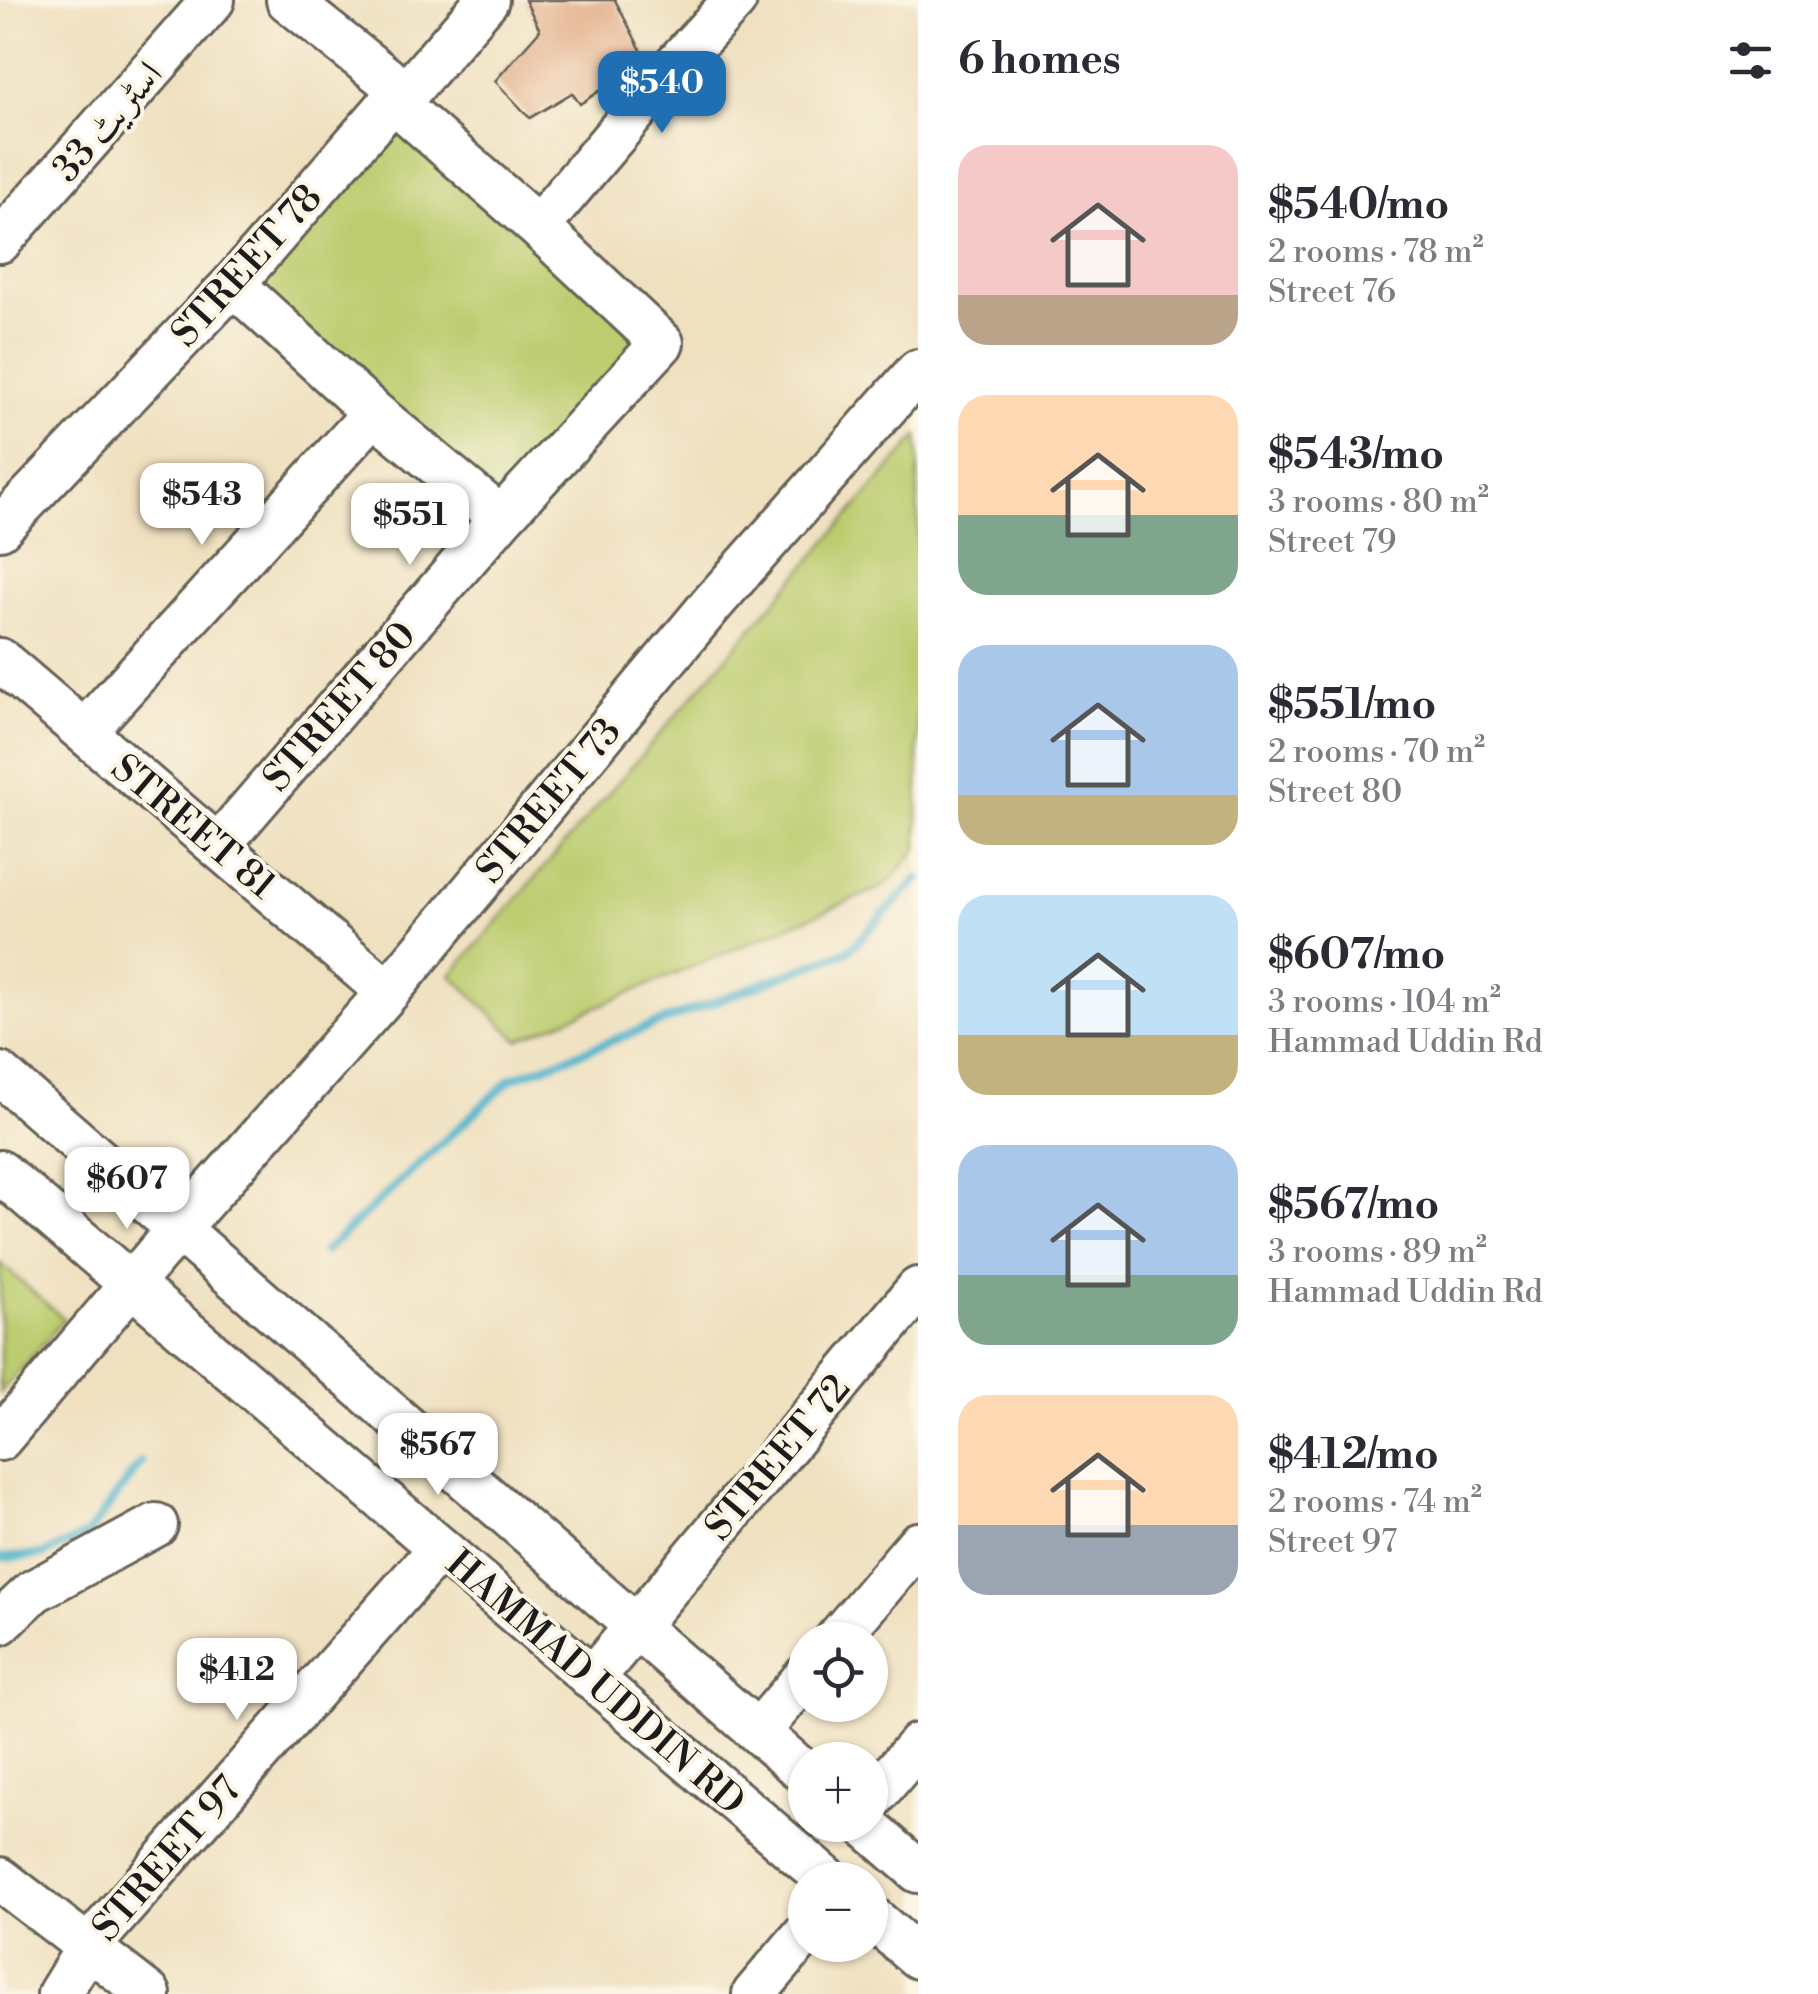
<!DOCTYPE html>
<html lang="en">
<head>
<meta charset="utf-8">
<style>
	:root { --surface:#fff; --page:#f2f2f3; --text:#2b2b33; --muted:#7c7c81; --accent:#1f6fb2 }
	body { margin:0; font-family:"Libre Bodoni",Amiri,serif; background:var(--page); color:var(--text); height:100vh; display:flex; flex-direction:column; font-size:38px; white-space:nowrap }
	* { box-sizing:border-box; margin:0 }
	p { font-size:32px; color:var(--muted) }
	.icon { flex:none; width:55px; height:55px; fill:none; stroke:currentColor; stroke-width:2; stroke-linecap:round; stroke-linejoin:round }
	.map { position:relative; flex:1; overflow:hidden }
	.sheet { display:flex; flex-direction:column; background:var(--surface); width:900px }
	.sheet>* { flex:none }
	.controls { position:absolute; left:788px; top:1622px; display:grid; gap:20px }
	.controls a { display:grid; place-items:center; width:100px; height:100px; border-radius:50%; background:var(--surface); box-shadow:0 2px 8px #0004; font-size:50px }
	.price { position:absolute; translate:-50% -85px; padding:0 22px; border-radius:20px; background:#fff; color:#222; font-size:32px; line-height:65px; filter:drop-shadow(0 2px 5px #0008) }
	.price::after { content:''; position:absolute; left:50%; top:60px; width:30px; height:22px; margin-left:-15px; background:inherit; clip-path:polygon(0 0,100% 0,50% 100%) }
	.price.selected { background:var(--accent); color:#fff }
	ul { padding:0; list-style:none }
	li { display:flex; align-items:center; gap:30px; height:250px; padding:0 40px }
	li span { display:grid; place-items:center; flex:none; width:280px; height:200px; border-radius:30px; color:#555 }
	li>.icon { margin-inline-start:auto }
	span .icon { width:120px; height:120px; fill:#fffc; stroke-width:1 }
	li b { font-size:42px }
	h2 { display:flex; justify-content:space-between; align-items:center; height:120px; padding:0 40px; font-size:42px }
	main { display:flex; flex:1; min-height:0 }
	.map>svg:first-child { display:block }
	.green { fill:#bccc6e; stroke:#6c7445; stroke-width:2.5 }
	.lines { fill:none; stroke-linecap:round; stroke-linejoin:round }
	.stream { stroke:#4bb1ca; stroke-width:9 }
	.building { fill:#dfa67f }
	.minor-casing { stroke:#666155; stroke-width:48 }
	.minor { stroke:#fff; stroke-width:42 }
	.labels { text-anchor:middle; stroke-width:8; stroke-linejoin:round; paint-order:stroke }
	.street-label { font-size:38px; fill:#1c1c1c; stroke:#fcf5e5 }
</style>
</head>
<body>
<main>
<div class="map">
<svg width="918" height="1994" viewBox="0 0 918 1994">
	<rect width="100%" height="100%" fill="#fcf5e5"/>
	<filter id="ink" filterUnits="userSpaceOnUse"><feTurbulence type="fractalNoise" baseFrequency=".01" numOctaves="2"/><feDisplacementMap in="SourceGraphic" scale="20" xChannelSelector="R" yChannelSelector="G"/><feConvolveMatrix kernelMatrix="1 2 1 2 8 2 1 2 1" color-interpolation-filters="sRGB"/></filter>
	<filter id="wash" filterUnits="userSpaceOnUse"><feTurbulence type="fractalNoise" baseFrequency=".0048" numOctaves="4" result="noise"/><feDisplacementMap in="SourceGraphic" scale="40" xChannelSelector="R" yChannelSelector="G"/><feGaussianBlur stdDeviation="2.25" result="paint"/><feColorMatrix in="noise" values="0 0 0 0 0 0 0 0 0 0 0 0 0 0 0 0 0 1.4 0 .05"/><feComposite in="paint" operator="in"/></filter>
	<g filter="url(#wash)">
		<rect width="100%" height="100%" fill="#efe0bf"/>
		<!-- green -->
		<path class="green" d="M399,114L648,343L502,510L247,287Z
			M918,436V849L885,886L518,1040L451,975Z
			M0,1263L64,1319L0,1393Z"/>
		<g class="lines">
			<!-- stream -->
			<path class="stream" d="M324,1252L511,1079L848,951L918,879
				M0,1558L42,1555L88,1534L141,1462"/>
		</g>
		<g id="blocks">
			<!-- building -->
			<path class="building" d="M525,0H615L646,60L580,104L572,93L530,118L495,81L540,30Z"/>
		</g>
	</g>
	<g filter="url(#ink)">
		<use href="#blocks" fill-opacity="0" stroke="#666155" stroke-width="2.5"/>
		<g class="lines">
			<defs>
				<path id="minor" d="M288,0L406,94
					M538,227L667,74L735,0
					M0,241L213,0
					M233,284L374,413L501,518
					M0,528L233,284L393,100L406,94L487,0
					M0,660L388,992
					M84,732L374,413
					M218,846L501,518L662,343L538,227L393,100
					M0,1074L805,1773
					M0,1172L828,1880
					M0,1439L178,1229L388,992L711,605L918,371
					M0,1623L34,1591L156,1525
					M836,1640L918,1544
					M592,1679L918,1289
					M758,1732L805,1677
					M870,1801L918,1745
					M865,1825L918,1871
					M0,1879L149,1994
					M870,1916L918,1957
					M59,1994L88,1947L440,1548
					M754,1994L805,1934"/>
			</defs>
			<!-- minor casing -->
			<use href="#minor" class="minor-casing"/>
			<!-- minor -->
			<use href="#minor" class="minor"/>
		</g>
	</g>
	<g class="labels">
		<!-- street labels -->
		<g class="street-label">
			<text transform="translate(107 121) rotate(-49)" y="13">اسٹریٹ 33</text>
			<text transform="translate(246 265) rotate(-48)" y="13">STREET 78</text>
			<text transform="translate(339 706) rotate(-49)" y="13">STREET 80</text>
			<text transform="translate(548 800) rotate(-50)" y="13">STREET 73</text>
			<text transform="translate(194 826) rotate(40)" y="13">STREET 81</text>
			<text transform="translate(777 1457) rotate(-50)" y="13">STREET 72</text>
			<text transform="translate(596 1682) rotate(41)" y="13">HAMMAD UDDIN RD</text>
			<text transform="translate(166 1858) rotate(-49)" y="13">STREET 97</text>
		</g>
	</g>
</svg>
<div class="controls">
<a><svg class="icon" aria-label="locate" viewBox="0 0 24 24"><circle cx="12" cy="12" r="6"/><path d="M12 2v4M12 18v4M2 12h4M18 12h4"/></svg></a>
<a>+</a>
<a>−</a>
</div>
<b class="price selected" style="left:662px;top:136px">$540</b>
<b class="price" style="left:202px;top:548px">$543</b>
<b class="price" style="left:410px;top:568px">$551</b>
<b class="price" style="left:127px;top:1232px">$607</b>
<b class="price" style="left:438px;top:1498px">$567</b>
<b class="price" style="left:237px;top:1723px">$412</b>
</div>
<section class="sheet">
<h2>6 homes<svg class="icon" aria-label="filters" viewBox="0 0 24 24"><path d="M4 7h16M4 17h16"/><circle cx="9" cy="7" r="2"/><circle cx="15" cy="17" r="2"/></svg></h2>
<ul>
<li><span style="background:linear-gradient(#f6c9c9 75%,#b9a48a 0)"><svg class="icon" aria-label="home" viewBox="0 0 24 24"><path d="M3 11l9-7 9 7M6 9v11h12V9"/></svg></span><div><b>$540/mo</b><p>2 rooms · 78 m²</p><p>Street 76</p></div></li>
<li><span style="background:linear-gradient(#ffd9b3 60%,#7fa58c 0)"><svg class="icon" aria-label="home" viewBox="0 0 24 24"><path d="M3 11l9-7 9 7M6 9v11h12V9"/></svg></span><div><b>$543/mo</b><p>3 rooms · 80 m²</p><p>Street 79</p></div></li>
<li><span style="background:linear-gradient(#a9c7e8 75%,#c2b280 0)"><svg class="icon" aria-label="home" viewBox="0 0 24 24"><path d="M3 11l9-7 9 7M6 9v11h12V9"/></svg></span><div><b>$551/mo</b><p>2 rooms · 70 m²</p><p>Street 80</p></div></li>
<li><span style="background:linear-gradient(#bfe0f5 70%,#c2b280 0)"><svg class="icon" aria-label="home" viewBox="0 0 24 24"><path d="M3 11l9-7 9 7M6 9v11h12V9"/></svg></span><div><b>$607/mo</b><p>3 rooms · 104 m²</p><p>Hammad Uddin Rd</p></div></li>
<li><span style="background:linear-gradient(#a9c7e8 65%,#7fa58c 0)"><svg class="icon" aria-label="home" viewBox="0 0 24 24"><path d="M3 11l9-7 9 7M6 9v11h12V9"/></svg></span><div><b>$567/mo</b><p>3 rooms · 89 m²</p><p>Hammad Uddin Rd</p></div></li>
<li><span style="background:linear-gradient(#ffd9b3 65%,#9aa5b1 0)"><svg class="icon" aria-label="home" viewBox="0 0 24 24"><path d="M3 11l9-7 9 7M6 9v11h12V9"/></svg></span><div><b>$412/mo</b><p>2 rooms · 74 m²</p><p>Street 97</p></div></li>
</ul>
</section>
</main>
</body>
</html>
